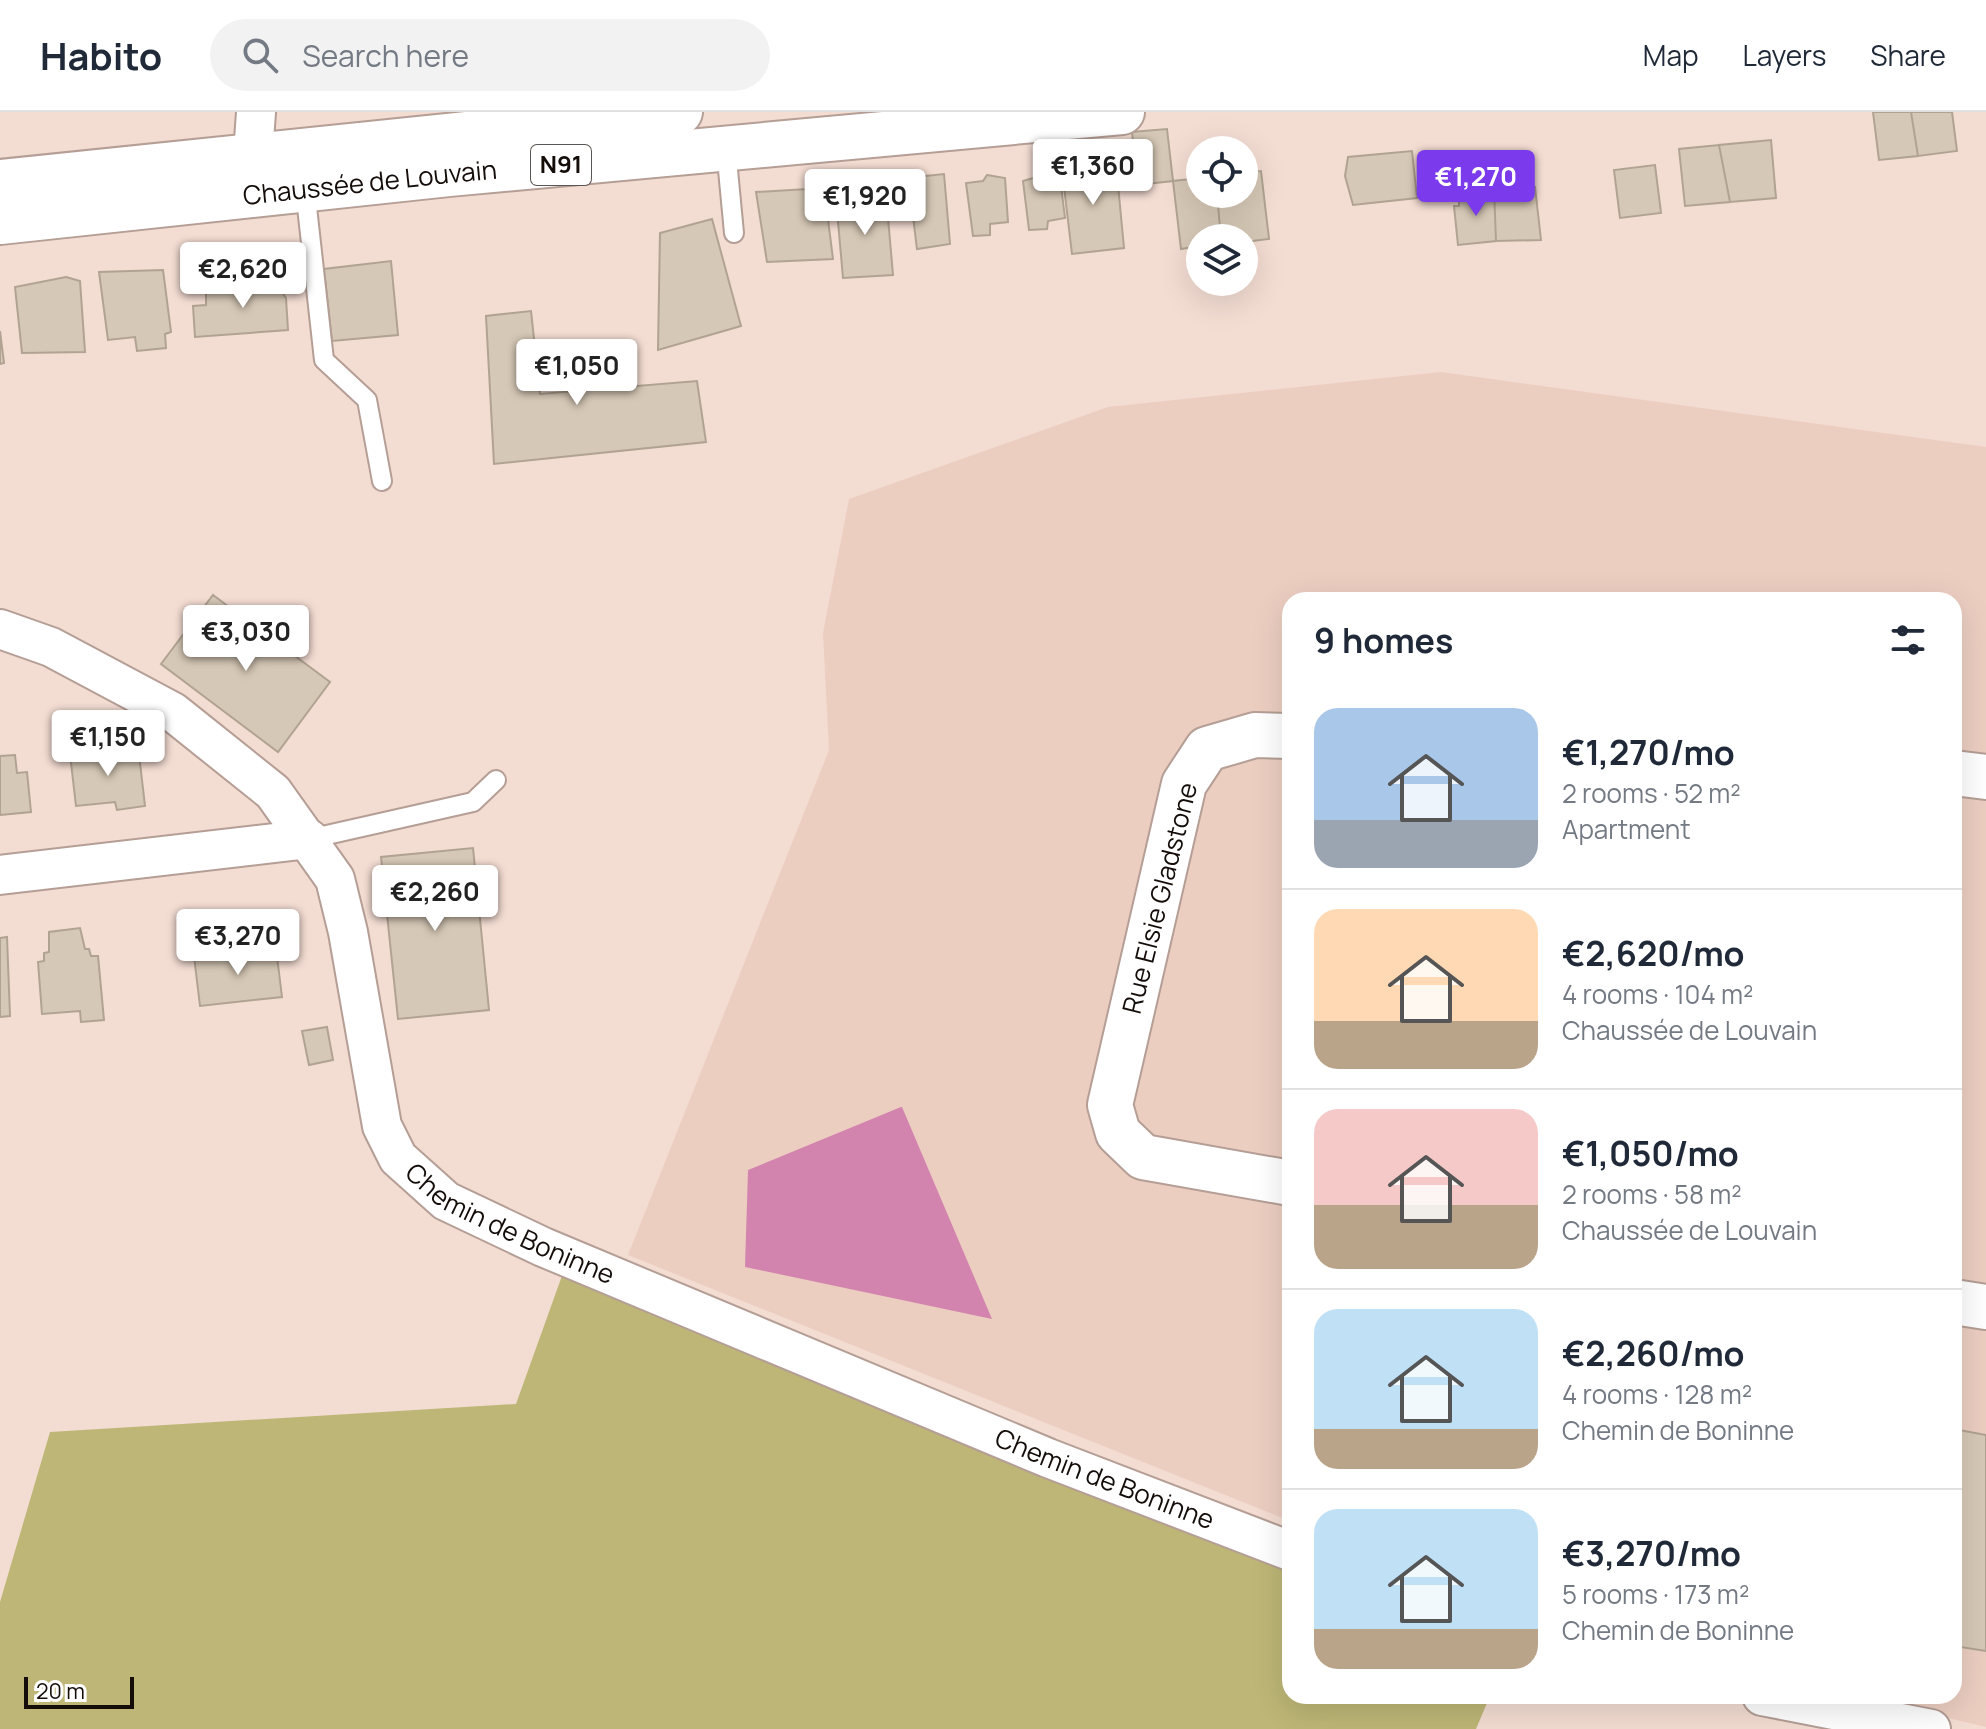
<!DOCTYPE html>
<html lang="en">
<head>
<meta charset="utf-8">
<style>
	:root { --surface:#fff; --page:#f2f2f3; --text:#1f2937; --muted:#747a83; --line:#e0e1e3; --accent:#7c3aed }
	body { margin:0; font-family:Manrope,sans-serif; background:var(--page); color:var(--text); height:100vh; display:flex; flex-direction:column; font-size:30px; white-space:nowrap }
	* { box-sizing:border-box; margin:0 }
	p { font-size:26px; color:var(--muted) }
	.icon { flex:none; width:44px; height:44px; fill:none; stroke:currentColor; stroke-width:2; stroke-linecap:round; stroke-linejoin:round }
	.map { position:relative; flex:1; overflow:hidden }
	.sheet { position:absolute; left:1282px; top:480px; width:680px; height:1112px; display:flex; flex-direction:column; background:var(--surface); border-radius:24px; box-shadow:0 8px 32px #0002 }
	.sheet>* { flex:none }
	.fabs { position:absolute; left:1186px; top:24px; display:grid; gap:16px }
	.fabs a { display:grid; place-items:center; width:72px; height:72px; border-radius:50%; background:var(--surface); box-shadow:0 8px 32px #0002; font-size:40px }
	.scale { position:absolute; left:24px; bottom:20px; width:110px; box-sizing:border-box; padding-left:8px; border:4px solid #140d09; border-top:0; font-size:22px; line-height:28px; white-space:nowrap; color:#140d09; -webkit-text-stroke:6px #fff; paint-order:stroke }
	.price { position:absolute; translate:-50% -68px; padding:0 18px; border-radius:8px; background:#fff; color:#222; font-size:26px; line-height:52px; filter:drop-shadow(0 2px 4px #0008) }
	.price::after { content:''; position:absolute; left:50%; top:48px; width:24px; height:18px; margin-left:-12px; background:inherit; clip-path:polygon(0 0,100% 0,50% 100%) }
	.price.active { background:var(--accent); color:#fff }
	ul { padding:0; list-style:none }
	li { display:flex; align-items:center; gap:24px; height:200px; padding:0 32px }
	li+li { border-top:2px solid var(--line) }
	li span { display:grid; place-items:center; flex:none; width:224px; height:160px; border-radius:24px; color:#555 }
	li>.icon { margin-inline-start:auto }
	span .icon { width:96px; height:96px; fill:#fffc; stroke-width:1 }
	li b { font-size:34px }
	h2 { display:flex; justify-content:space-between; align-items:center; height:96px; padding:0 32px; font-size:34px }
	header { display:flex; align-items:center; gap:48px; box-sizing:border-box; height:112px; padding:0 40px; background:var(--surface); border-bottom:2px solid var(--line) }
	header strong { font-size:38px }
	nav { display:flex; gap:44px; margin-inline-start:auto; font-size:28px }
	.search { width:560px; height:72px; background:var(--page); display:flex; align-items:center; gap:20px; box-sizing:border-box; padding:0 28px; border-radius:44px; color:var(--muted); font-size:30px }
	.map>svg:first-child { display:block }
	.built { fill:#eccec1 }
	.green { fill:#bdb676 }
	.water { fill:#d284ae }
	.building { fill:#d6c8b6; stroke:#b1a392; stroke-width:2 }
	.lines { fill:none; stroke-linecap:round; stroke-linejoin:round }
	.service-casing { stroke:#b49e95; stroke-width:22 }
	.minor-casing { stroke:#b49e95; stroke-width:42 }
	.tertiary-casing { stroke:#b49e95; stroke-width:48 }
	.primary-casing { stroke:#b49e95; stroke-width:48 }
	.service { stroke:#fff; stroke-width:18 }
	.minor { stroke:#fff; stroke-width:38 }
	.tertiary { stroke:#fff; stroke-width:44 }
	.primary { stroke:#fff; stroke-width:44 }
	.labels { text-anchor:middle; stroke-width:7; stroke-linejoin:round; paint-order:stroke }
	.shield { fill:#fff; stroke:#5a5653; stroke-width:2 }
	.shield-label { font-size:24px; font-weight:bold; fill:#140d09 }
	.street-label { font-size:26px; fill:#140d09; stroke:#fff }
</style>
</head>
<body>
<header>
<strong>Habito</strong>
<div class="search"><svg class="icon" aria-label="search" viewBox="0 0 24 24"><circle cx="10" cy="10" r="6"/><path d="M15 15l6 6"/></svg>Search here</div>
<nav><a>Map</a><a>Layers</a><a>Share</a></nav>
</header>
<div class="map">
<svg width="1986" height="1617" viewBox="0 0 1986 1617">
	<rect width="100%" height="100%" fill="#f3dcd2"/>
	<!-- built -->
	<path class="built" d="M1441,260L1986,335V1615L1855,1584H1954V488H1290V1409L628,1143L829,638L823,521L849,387L1108,295Z"/>
	<!-- green -->
	<path class="green" d="M563,1161L1290,1458V1584H1490L1476,1617H0V1490L50,1320L516,1292Z"/>
	<!-- water -->
	<path class="water" d="M901,995H902L992,1207L745,1155L748,1058Z"/>
	<!-- building -->
	<path class="building" d="M1873,0H1911L1918,44L1879,48Z
		M1911,0H1952L1957,39L1918,44Z
		M1167,17L1173,69L1137,73L1132,20Z
		M1771,28L1776,86L1730,90L1719,33Z
		M1719,33L1730,90L1685,94L1679,37Z
		M1412,39L1417,86L1353,93L1345,64L1348,45Z
		M1091,46L1099,54L1116,52L1124,136L1072,142L1062,58H1071L1075,50Z
		M1655,53L1661,101L1620,106L1614,58Z
		M1261,59L1269,127L1244,130V126H1221L1217,82H1244V61Z
		M1054,60L1060,66L1065,106L1048,109L1047,117L1029,118L1023,69Z
		M944,62L950,132L917,137L910,80L917,78L916,65Z
		M987,63L1005,66L1008,110L990,112V123L973,124L966,71L983,69Z
		M1200,66V82H1217L1221,126H1200V134L1181,137L1173,69Z
		M1535,75L1541,128L1496,129L1494,78Z
		M824,76L833,147L767,150L756,80Z
		M1494,78L1496,129L1458,133L1454,94H1459V83Z
		M886,83L893,163L843,166L836,87Z
		M712,107L741,214L658,238L660,121Z
		M391,149L398,223L332,229L324,157Z
		M163,158L171,220L165,222L166,236L137,239L135,225L108,228L99,160Z
		M270,162L286,186L288,218L195,225L193,194L206,193V179L252,176L261,163Z
		M66,165L80,169L85,240L22,241L15,175Z
		M531,199L540,282L697,269L706,330L494,352L486,204Z
		M0,219L4,251L0,252Z
		M213,483L330,570L278,640L161,552Z
		M138,634L145,694L117,698L115,690L76,694L70,642Z
		M15,643L17,661L27,660L31,700L0,703V644Z
		M473,736L489,898L398,907L381,745Z
		M80,816L85,837H89L91,844H98L104,908L81,910L80,899L42,902L38,850L44,849V841L49,840V820Z
		M7,825L10,904L0,905V826Z
		M276,836L282,885L200,894L194,844Z
		M327,915L333,948L309,953L302,919Z
		M1954,1317L1986,1323V1539L1954,1534Z"/>
	<g class="lines">
		<defs>
			<path id="service" d="M726,37L734,121
				M305,77L324,248L367,288L382,369
				M309,727L473,690L496,668"/>
			<g id="minor">
				<path d="M251,72L256,0"/>
				<path id="s1" d="M0,517L51,535L173,600L273,680L335,767L348,820L382,1014L398,1046L446,1089L543,1135L1048,1346L1290,1439"/>
				<path d="M0,763L309,727"/>
				<path d="M1762,1584L1931,1617"/>
			</g>
			<path id="tertiary" d="M1290,624L1255,623L1207,637L1184,672L1110,993L1118,1021L1143,1045L1290,1071
				M1954,661L1986,665
				M1954,1190L1986,1195"/>
			<g id="primary">
				<path d="M0,70L680,0"/>
				<path id="s2" d="M0,110L449,62L1122,0"/>
			</g>
		</defs>
		<!-- service casing -->
		<use href="#service" class="service-casing"/>
		<!-- minor casing -->
		<use href="#minor" class="minor-casing"/>
		<!-- tertiary casing -->
		<use href="#tertiary" class="tertiary-casing"/>
		<!-- primary casing -->
		<use href="#primary" class="primary-casing"/>
		<!-- service -->
		<use href="#service" class="service"/>
		<!-- minor -->
		<use href="#minor" class="minor"/>
		<!-- tertiary -->
		<use href="#tertiary" class="tertiary"/>
		<!-- primary -->
		<use href="#primary" class="primary"/>
	</g>
	<g class="labels">
		<!-- shield labels -->
		<rect class="shield" x="531" y="33" width="60" height="40" rx="6"/>
		<g class="shield-label">
			<text x="561" y="61">N91</text>
		</g>
		<!-- street labels -->
		<g class="street-label">
			<text dy="9" stroke="none"><textPath href="#s2" startOffset="372">Chaussée de Louvain</textPath></text>
			<text transform="translate(1160 786) rotate(-76)" y="9">Rue Elsie Gladstone</text>
			<text dy="9" stroke="none"><textPath href="#s1" startOffset="846">Chemin de Boninne</textPath></text>
			<text dy="9" stroke="none"><textPath href="#s1" startOffset="1494">Chemin de Boninne</textPath></text>
		</g>
	</g>
</svg>
<div class="fabs">
<a><svg class="icon" aria-label="locate" viewBox="0 0 24 24"><circle cx="12" cy="12" r="6"/><path d="M12 2v4M12 18v4M2 12h4M18 12h4"/></svg></a>
<a><svg class="icon" aria-label="layers" viewBox="0 0 24 24"><path d="M12 4l9 5-9 5-9-5zM3 14l9 5 9-5"/></svg></a>
</div>
<div class="scale">20 m</div>
<b class="price" style="left:1093px;top:95px">€1,360</b>
<b class="price active" style="left:1476px;top:106px">€1,270</b>
<b class="price" style="left:865px;top:125px">€1,920</b>
<b class="price" style="left:243px;top:198px">€2,620</b>
<b class="price" style="left:577px;top:295px">€1,050</b>
<b class="price" style="left:246px;top:561px">€3,030</b>
<b class="price" style="left:108px;top:666px">€1,150</b>
<b class="price" style="left:435px;top:821px">€2,260</b>
<b class="price" style="left:238px;top:865px">€3,270</b>
<section class="sheet">
<h2>9 homes<svg class="icon" aria-label="filters" viewBox="0 0 24 24"><path d="M4 7h16M4 17h16"/><circle cx="9" cy="7" r="2"/><circle cx="15" cy="17" r="2"/></svg></h2>
<ul>
<li><span style="background:linear-gradient(#a9c7e8 70%,#9aa5b1 0)"><svg class="icon" aria-label="home" viewBox="0 0 24 24"><path d="M3 11l9-7 9 7M6 9v11h12V9"/></svg></span><div><b>€1,270/mo</b><p>2 rooms · 52 m²</p><p>Apartment</p></div></li>
<li><span style="background:linear-gradient(#ffd9b3 70%,#b9a48a 0)"><svg class="icon" aria-label="home" viewBox="0 0 24 24"><path d="M3 11l9-7 9 7M6 9v11h12V9"/></svg></span><div><b>€2,620/mo</b><p>4 rooms · 104 m²</p><p>Chaussée de Louvain</p></div></li>
<li><span style="background:linear-gradient(#f6c9c9 60%,#b9a48a 0)"><svg class="icon" aria-label="home" viewBox="0 0 24 24"><path d="M3 11l9-7 9 7M6 9v11h12V9"/></svg></span><div><b>€1,050/mo</b><p>2 rooms · 58 m²</p><p>Chaussée de Louvain</p></div></li>
<li><span style="background:linear-gradient(#bfe0f5 75%,#b9a48a 0)"><svg class="icon" aria-label="home" viewBox="0 0 24 24"><path d="M3 11l9-7 9 7M6 9v11h12V9"/></svg></span><div><b>€2,260/mo</b><p>4 rooms · 128 m²</p><p>Chemin de Boninne</p></div></li>
<li><span style="background:linear-gradient(#bfe0f5 75%,#b9a48a 0)"><svg class="icon" aria-label="home" viewBox="0 0 24 24"><path d="M3 11l9-7 9 7M6 9v11h12V9"/></svg></span><div><b>€3,270/mo</b><p>5 rooms · 173 m²</p><p>Chemin de Boninne</p></div></li>
</ul>
</section>
</div>
</body>
</html>
